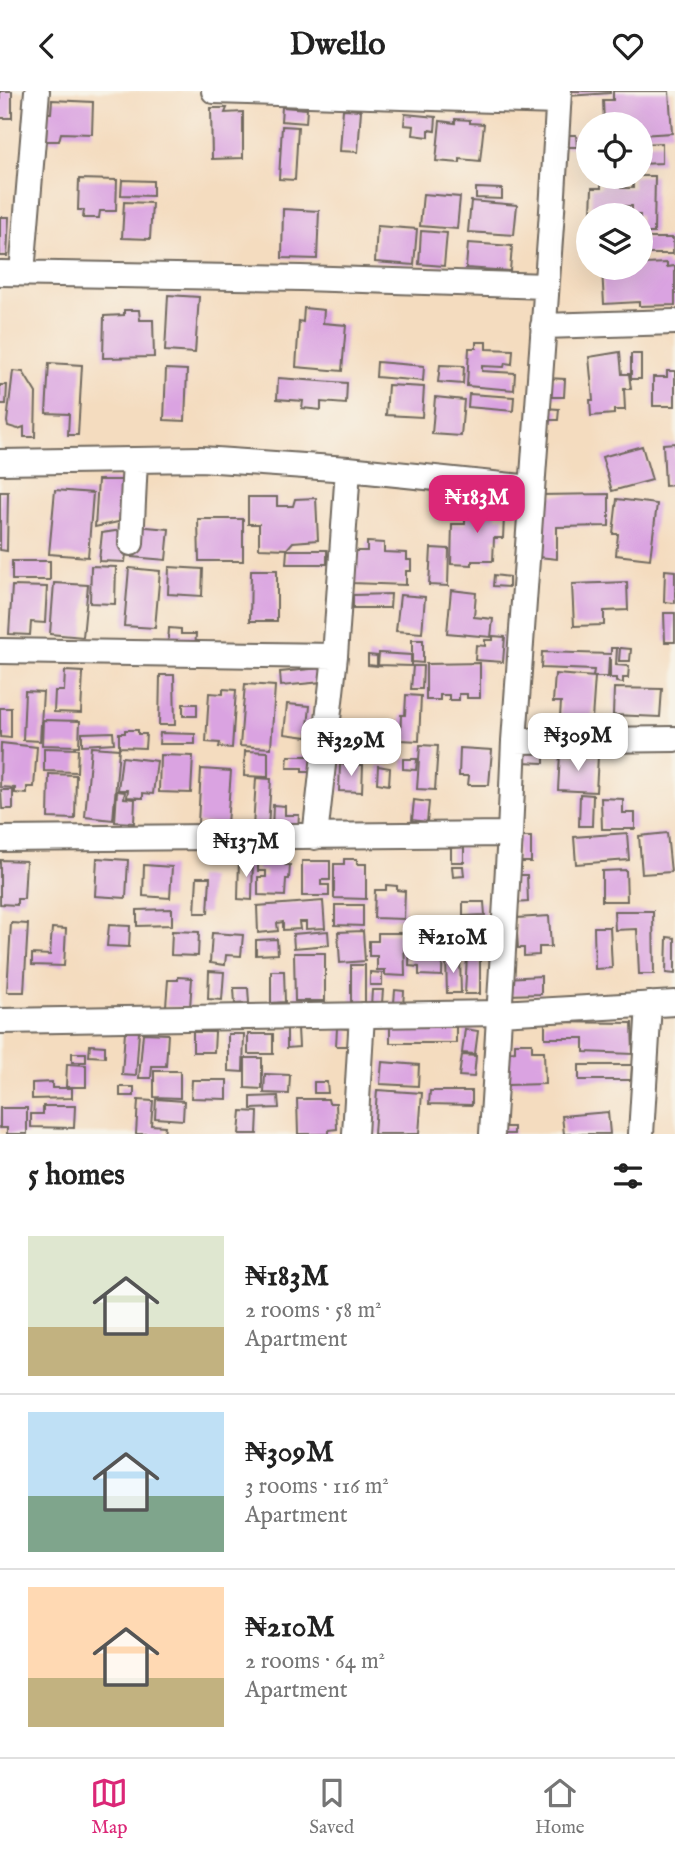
<!DOCTYPE html>
<html lang="en">
<head>
<meta charset="utf-8">
<style>
	:root { --surface:#fff; --page:#f6f6f6; --text:#222; --muted:#767676; --line:#e0e0e0; --accent:#db2777 }
	body { margin:0; font-family:"IM FELL English",serif; background:var(--page); color:var(--text); height:100vh; display:flex; flex-direction:column; font-size:26px; white-space:nowrap }
	* { box-sizing:border-box; margin:0 }
	p { font-size:23px; color:var(--muted) }
	.icon { flex:none; width:38px; height:38px; fill:none; stroke:currentColor; stroke-width:2; stroke-linecap:round; stroke-linejoin:round }
	.map { position:relative; height:1043px; overflow:hidden }
	.sheet { display:flex; flex-direction:column; background:var(--surface); flex:1 }
	.sheet>* { flex:none }
	.buttons { position:absolute; left:576px; top:21px; display:grid; gap:14px }
	.buttons a { display:grid; place-items:center; width:77px; height:77px; border-radius:50%; background:var(--surface); box-shadow:0 7px 28px #0002; font-size:35px }
	.price { position:absolute; translate:-50% -60px; padding:0 16px; border-radius:14px; background:#fff; color:#222; font-size:23px; line-height:46px; filter:drop-shadow(0 2px 4px #0008) }
	.price::after { content:''; position:absolute; left:50%; top:42px; width:21px; height:16px; margin-left:-10px; background:inherit; clip-path:polygon(0 0,100% 0,50% 100%) }
	.price.selected { background:var(--accent); color:#fff }
	ul { padding:0; list-style:none }
	li { display:flex; align-items:center; gap:21px; height:175px; padding:0 28px }
	li+li { border-top:2px solid var(--line) }
	li span { display:grid; place-items:center; flex:none; width:196px; height:140px; border-radius:0px; color:#555 }
	li>.icon { margin-inline-start:auto }
	span .icon { width:84px; height:84px; fill:#fffc; stroke-width:1 }
	li b { font-size:30px }
	h2 { display:flex; justify-content:space-between; align-items:center; height:84px; padding:0 28px; font-size:30px }
	header { display:flex; justify-content:space-between; align-items:center; height:91px; padding:0 28px; background:var(--surface); font-size:32px; font-weight:700 }
	.dock { display:flex; justify-content:space-around; align-items:center; height:98px; border-top:2px solid var(--line); background:var(--surface); font-size:19px; color:var(--muted) }
	.dock a { display:grid; justify-items:center; gap:4px }
	.dock .selected { color:var(--accent) }
	.map>svg:first-child { display:block }
	.building { fill:#daa3e1; fill-rule:evenodd }
	.lines { fill:none; stroke-linecap:round; stroke-linejoin:round }
	.minor-casing { stroke:#71695f; stroke-width:28 }
	.minor { stroke:#fff; stroke-width:24 }
</style>
</head>
<body>
<header><svg class="icon" aria-label="back" viewBox="0 0 24 24"><path d="M15 5l-7 7 7 7"/></svg>Dwello<svg class="icon" aria-label="heart" viewBox="0 0 24 24"><path d="M12 20l-8-8c-3-5 5-10 8-4 3-6 11-1 8 4z"/></svg></header>
<div class="map">
<svg width="675" height="1043" viewBox="0 0 675 1043">
	<rect width="100%" height="100%" fill="#f7f3e8"/>
	<filter id="ink" filterUnits="userSpaceOnUse"><feTurbulence type="fractalNoise" baseFrequency=".0143" numOctaves="2"/><feDisplacementMap in="SourceGraphic" scale="14" xChannelSelector="R" yChannelSelector="G"/><feConvolveMatrix kernelMatrix="1 2 1 2 8 2 1 2 1" color-interpolation-filters="sRGB"/></filter>
	<filter id="wash" filterUnits="userSpaceOnUse"><feTurbulence type="fractalNoise" baseFrequency=".00686" numOctaves="4" result="noise"/><feDisplacementMap in="SourceGraphic" scale="28" xChannelSelector="R" yChannelSelector="G"/><feGaussianBlur stdDeviation="1.57" result="paint"/><feColorMatrix in="noise" values="0 0 0 0 0 0 0 0 0 0 0 0 0 0 0 0 0 1.4 0 .05"/><feComposite in="paint" operator="in"/></filter>
	<g filter="url(#wash)">
		<rect width="100%" height="100%" fill="#f4dcbf"/>
		<g id="blocks">
			<!-- building -->
			<path class="building" d="M0,0H12V27H0Z
				M568,0H610V2L568,5Z
				M613,0H669L672,42L640,44V33H604L603,9H613Z
				M52,9L93,11L92,43L61,42L59,50H46L47,22H51Z
				M282,16L307,18L306,32L281,30Z
				M211,17H227L225,22L243,21V67L212,68Z
				M343,18L361,19L358,61L340,60Z
				M405,23L436,26L435,40L429,39V46L413,44L414,35L404,34Z
				M455,28L470,29V32L484,33L480,70L460,68V72L436,70L440,30L455,32Z
				M282,35L298,36L295,89L279,88Z
				M564,44H576L577,56H564Z
				M662,52V72L640,73V53Z
				M640,85H655L654,142H640V124H600V122H591L592,97H601V93H621V97H633V86ZM621,115H632V121L621,122Z
				M79,88L117,89L116,120H100L99,127H83L84,119H78Z
				M122,89L153,90V105L121,104Z
				M476,97L502,98V108L476,107Z
				M423,103L460,106L457,138L420,135Z
				M471,110L517,114L514,144L468,141Z
				M124,111L152,112L150,148L122,147Z
				M283,118L319,120L317,168L282,167Z
				M0,126H9L7,165H0Z
				M377,135L417,138L414,174L375,171Z
				M421,140L447,142L444,175L419,173Z
				M642,147H673V163H642Z
				M468,152L512,155L510,180L466,177Z
				M640,171H644L645,173L667,172V176L675,175V214L639,215V211L604,213L602,177H640Z
				M168,204L199,206L195,262L165,260Z
				M304,217L324,219L323,232L346,234L342,280L296,276L299,230L303,231Z
				M124,219H139L140,229H153L154,266L103,267L104,225L124,224Z
				M476,251H486V258L513,259L512,273L505,272L504,276L482,275V280L515,282L514,299L467,295L469,257H476Z
				M620,261L622,283H629L631,298H624L625,319H614V323L591,325L590,309H593L589,266Z
				M631,263H641V288H631Z
				M377,271L424,275L423,290L376,286Z
				M49,272L82,274L78,344H68L69,323L46,322Z
				M440,274L464,275L463,293L438,291Z
				M166,278L187,279L185,330L164,329Z
				M13,280L23,281L36,302L35,346H24V336L18,338L8,335L7,331Z
				M667,280H675V315H653V286H667Z
				M278,287L347,292L346,313L321,311V319L302,317L303,310L277,308Z
				M547,287L565,288L564,306H547Z
				M0,294H7L6,313H0Z
				M388,294L424,296L422,326L386,324Z
				M469,303L514,306L513,320L468,316Z
				M435,306L464,309L461,345L432,343Z
				M544,317L559,318L558,329H544Z
				M675,352V394L665,395L663,353Z
				M642,355L652,389L612,400L602,366Z
				M98,389H126L123,430L95,436Z
				M55,399L93,402L88,466L49,463Z
				M0,401H8L7,460L0,459Z
				M609,403V435L557,436V468L539,466V404Z
				M248,406H277V415H293L295,408L316,407L318,449L293,451L287,458L259,457V433H248Z
				M617,408L657,413L650,468L616,464L618,443H613Z
				M474,411L497,412L496,426H504L503,447H494L493,470H472V474L451,473L452,433H465V415L474,416Z
				M198,428H243V470H199Z
				M135,435L169,438L166,469L132,466Z
				M129,438L125,471L99,470L102,442Z
				M367,451L384,452V461L407,462V469H411V480H406V494L352,492L353,460H367Z
				M431,457L449,458L448,495L429,494Z
				M287,459H327V473H286Z
				M12,470H50V489H12Z
				M91,475L116,476L115,513L90,512Z
				M169,476L203,478L202,505L168,503Z
				M129,477L160,480L155,537L124,535Z
				M251,479H277V530H250Z
				M665,479L675,480V512L664,511Z
				M494,484L509,486V496L493,495Z
				M627,491L628,519L604,520V534L574,535L572,493Z
				M54,492L88,494L83,546L50,543Z
				M12,495L47,496L45,532L31,531L30,544L9,543Z
				M451,499L476,502L474,526L493,528L491,546L447,542Z
				M391,503L390,517H353V504Z
				M400,504L425,506L422,542L396,540Z
				M664,522H675V551H665Z
				M169,537L181,538V543H196L195,560L168,552Z
				M493,545L505,546L503,571L475,569L476,554L485,555V549H493Z
				M412,549H423V572L412,571Z
				M611,557H617L616,574L629,575L628,587H623V592L616,591V587H610V567H609L608,586H593L594,579L541,577L542,561L611,563Z
				M620,557L631,558L630,570H619Z
				M379,562L411,564V575L378,574Z
				M368,564L377,565V575L368,574Z
				M480,572V607H467V603H459V609H449V604H440V609H426V573Z
				M413,575H423L422,598H411Z
				M321,577L322,591L281,595L280,581Z
				M65,580L83,581L81,622L54,621L55,600H64Z
				M555,583L595,586L592,628L560,626L561,611H553Z
				M160,584H174L175,634H159Z
				M245,593L275,595L271,657L240,655Z
				M614,597L662,598L660,626L613,624Z
				M223,598L236,599L232,657L219,656L220,652L206,651L209,602L223,603Z
				M25,600L43,601L40,650L23,649Z
				M406,604L421,605L419,650L400,649L401,624H405Z
				M183,613H197V625H183Z
				M287,613L310,615L307,646L284,643Z
				M0,617H11V647L0,646Z
				M43,629L80,630L79,655L42,654Z
				M125,639H138V643H146L145,657L119,656V642H125Z
				M113,641L114,652L82,654V642Z
				M160,642L195,643V653H159Z
				M353,648H359V656L352,655Z
				M1,652L37,656L34,696H27V703L15,702V697L0,696Z
				M420,654L438,655L435,699L417,698Z
				M91,656L119,658L113,729L85,726Z
				M44,657L78,658L77,681L44,680Z
				M460,657L492,659L489,694H468L469,685H459Z
				M522,659L544,660V672L522,671Z
				M245,660L268,661V686L244,685Z
				M560,663L598,665L596,701L558,699Z
				M160,664L193,665L191,702L159,701Z
				M288,665H312V681H302V677H287Z
				M122,666L157,670L153,703L143,702V707L127,706L128,699H118Z
				M403,668H417L416,679L403,678Z
				M340,673L363,674L362,701L339,700Z
				M378,675L390,677L389,694L377,692Z
				M201,678L231,680L227,733L198,732Z
				M49,683L76,684L75,728L48,727Z
				M256,687L271,688L268,738L253,737Z
				M1,699H13V718H2Z
				M117,700L125,701L124,707L135,708L134,732L115,731Z
				M580,703L593,704L592,735H579Z
				M601,707L623,708V722H635V738H602Z
				M414,709L429,711L427,731L412,729Z
				M273,714L285,715V724H299L298,737L272,739Z
				M627,742L629,769L576,773L574,746Z
				M667,742L671,781L642,783L639,745Z
				M517,746H531V771H517Z
				M464,756V771H451V757Z
				M239,766L253,767L252,809L238,808Z
				M97,767L128,769L126,807L95,805Z
				M344,768H357V773H366V808L334,807V773H344Z
				M0,769L26,770L24,808H17V814L0,813Z
				M258,769L285,771V774H290L289,788H286L285,805L258,804V786H266V780H258Z
				M302,770H330V789H321V794H329V805H302Z
				M144,774L172,776L170,807L143,805Z
				M452,775H463L464,785L453,786Z
				M626,779L627,810H602V780Z
				M514,784H527L528,811L514,812Z
				M197,786H210L208,822H195Z
				M386,794L397,795V799L405,800L404,828L374,827L375,799H386Z
				M323,810L325,837L306,838V831H299L300,838L283,839V831L277,832L278,840L258,842L257,815Z
				M463,811H484L485,824L463,825Z
				M335,814H363V835L335,834Z
				M172,818V834L137,835V819Z
				M614,820H653L654,883H639L637,838L615,839Z
				M549,825L551,856H539V864L524,865V857H518L516,827Z
				M11,832L28,833L24,901H7Z
				M446,833H482V861L447,862Z
				M109,834L130,835L129,856L107,855Z
				M594,836H610L612,877L595,878Z
				M52,837L66,838L64,875L32,874V863L50,864Z
				M172,840L199,841L198,865L171,864Z
				M328,840L329,854L294,857L293,843Z
				M363,840L365,870L340,872L338,841Z
				M415,841L438,842V848H443L442,885L419,884V876L409,875L410,847H415Z
				M212,842L243,844L241,865L226,864L225,874L210,872Z
				M378,842H404L405,885L385,884V879H377V865H369V850H378Z
				M667,846L675,847V883L666,882Z
				M277,848L278,863L256,864V849Z
				M294,862H325V910H295Z
				M467,865H480V903H465Z
				M446,867H460L461,902H447Z
				M351,874H365V916H351Z
				M209,880L224,881L222,909L208,908Z
				M271,880H284L285,911L271,912Z
				M370,881L382,882V894H370Z
				M541,885V903L507,904L506,887Z
				M178,886L192,887L190,917L166,915L168,889H178Z
				M234,897H248L249,912L235,913Z
				M372,899H383L382,912H394L395,899L404,900L403,916H371Z
				M545,931L632,932L633,963L584,961V947H545Z
				M390,936H456V952H390Z
				M298,937L299,956L287,957V938Z
				M337,937L350,938V955H336Z
				M465,938L478,940L475,963L462,962Z
				M125,940L139,941L136,985L122,984Z
				M193,941H215L214,961H193Z
				M143,942L168,943L166,975H152L151,987H139Z
				M228,943H244L243,981L228,980Z
				M248,943H273V963H248Z
				M515,952H532V960H544L545,993L508,994L507,961L515,960Z
				M90,954L105,955V966L89,965Z
				M72,962H86V971H72Z
				M462,964L476,965L474,986L459,985Z
				M245,967H262V998L245,997Z
				M382,971L419,974L418,995L380,993Z
				M67,973L86,974V996H66Z
				M579,974H632L631,989H579Z
				M154,980H180V1007L154,1006Z
				M265,983L290,984L289,1003L264,1002Z
				M192,989H227V1008L191,1007Z
				M52,991V997H72V1007L32,1008V992Z
				M314,991H327L328,1002H314Z
				M120,996H134V1005H120Z
				M377,999L422,1002L419,1043H374Z
				M430,1000H472V1014L429,1013Z
				M278,1005L279,1017L251,1018V1006Z
				M156,1008L184,1010L183,1029L155,1027Z
				M297,1008H328L329,1012H336L337,1038L329,1039V1043H298Z
				M138,1009L153,1010L151,1034L165,1035L164,1043H136Z
				M43,1015H75L74,1037L31,1036V1023H43Z
				M0,1017H27V1043H7V1037H0Z
				M241,1020L258,1021L257,1043H239Z
				M608,1021L610,1043H564L562,1025Z
				M499,1036H514V1043H499Z"/>
		</g>
	</g>
	<g filter="url(#ink)">
		<use href="#blocks" fill-opacity="0" stroke="#71695f" stroke-width="2"/>
		<g class="lines">
			<defs>
				<path id="minor" d="M214,0L558,11
					M0,182L301,187L546,195
					M22,182L37,0
					M543,235L675,231
					M0,371L201,368L348,378L532,397
					M131,452L135,369
					M0,560L335,565
					M514,650L675,648
					M315,746L335,565L348,378
					M0,748L510,743
					M0,930L499,922L675,912
					M355,1043L362,924
					M492,1043L510,743L514,650L552,120L559,0
					M641,1043L649,913"/>
			</defs>
			<!-- minor casing -->
			<use href="#minor" class="minor-casing"/>
			<!-- minor -->
			<use href="#minor" class="minor"/>
		</g>
	</g>
</svg>
<div class="buttons">
<a><svg class="icon" aria-label="locate" viewBox="0 0 24 24"><circle cx="12" cy="12" r="6"/><path d="M12 2v4M12 18v4M2 12h4M18 12h4"/></svg></a>
<a><svg class="icon" aria-label="layers" viewBox="0 0 24 24"><path d="M12 4l9 5-9 5-9-5zM3 14l9 5 9-5"/></svg></a>
</div>
<b class="price selected" style="left:477px;top:444px">₦183M</b>
<b class="price" style="left:578px;top:682px">₦309M</b>
<b class="price" style="left:351px;top:687px">₦329M</b>
<b class="price" style="left:246px;top:788px">₦137M</b>
<b class="price" style="left:453px;top:884px">₦210M</b>
</div>
<section class="sheet">
<h2>5 homes<svg class="icon" aria-label="filters" viewBox="0 0 24 24"><path d="M4 7h16M4 17h16"/><circle cx="9" cy="7" r="2"/><circle cx="15" cy="17" r="2"/></svg></h2>
<ul>
<li><span style="background:linear-gradient(#dfe7d0 65%,#c2b280 0)"><svg class="icon" aria-label="home" viewBox="0 0 24 24"><path d="M3 11l9-7 9 7M6 9v11h12V9"/></svg></span><div><b>₦183M</b><p>2 rooms · 58 m²</p><p>Apartment</p></div></li>
<li><span style="background:linear-gradient(#bfe0f5 60%,#7fa58c 0)"><svg class="icon" aria-label="home" viewBox="0 0 24 24"><path d="M3 11l9-7 9 7M6 9v11h12V9"/></svg></span><div><b>₦309M</b><p>3 rooms · 116 m²</p><p>Apartment</p></div></li>
<li><span style="background:linear-gradient(#ffd9b3 65%,#c2b280 0)"><svg class="icon" aria-label="home" viewBox="0 0 24 24"><path d="M3 11l9-7 9 7M6 9v11h12V9"/></svg></span><div><b>₦210M</b><p>2 rooms · 64 m²</p><p>Apartment</p></div></li>
</ul>
</section>
<nav class="dock">
<a class="selected"><svg class="icon" aria-label="map" viewBox="0 0 24 24"><path d="M3 6l6-2 6 2 6-2v14l-6 2-6-2-6 2zM9 4v14M15 6v14"/></svg>Map</a>
<a><svg class="icon" aria-label="saved" viewBox="0 0 24 24"><path d="M7 4h10v16l-5-4-5 4z"/></svg>Saved</a>
<a><svg class="icon" aria-label="home" viewBox="0 0 24 24"><path d="M3 11l9-7 9 7M6 9v11h12V9"/></svg>Home</a>
</nav>
</body>
</html>
